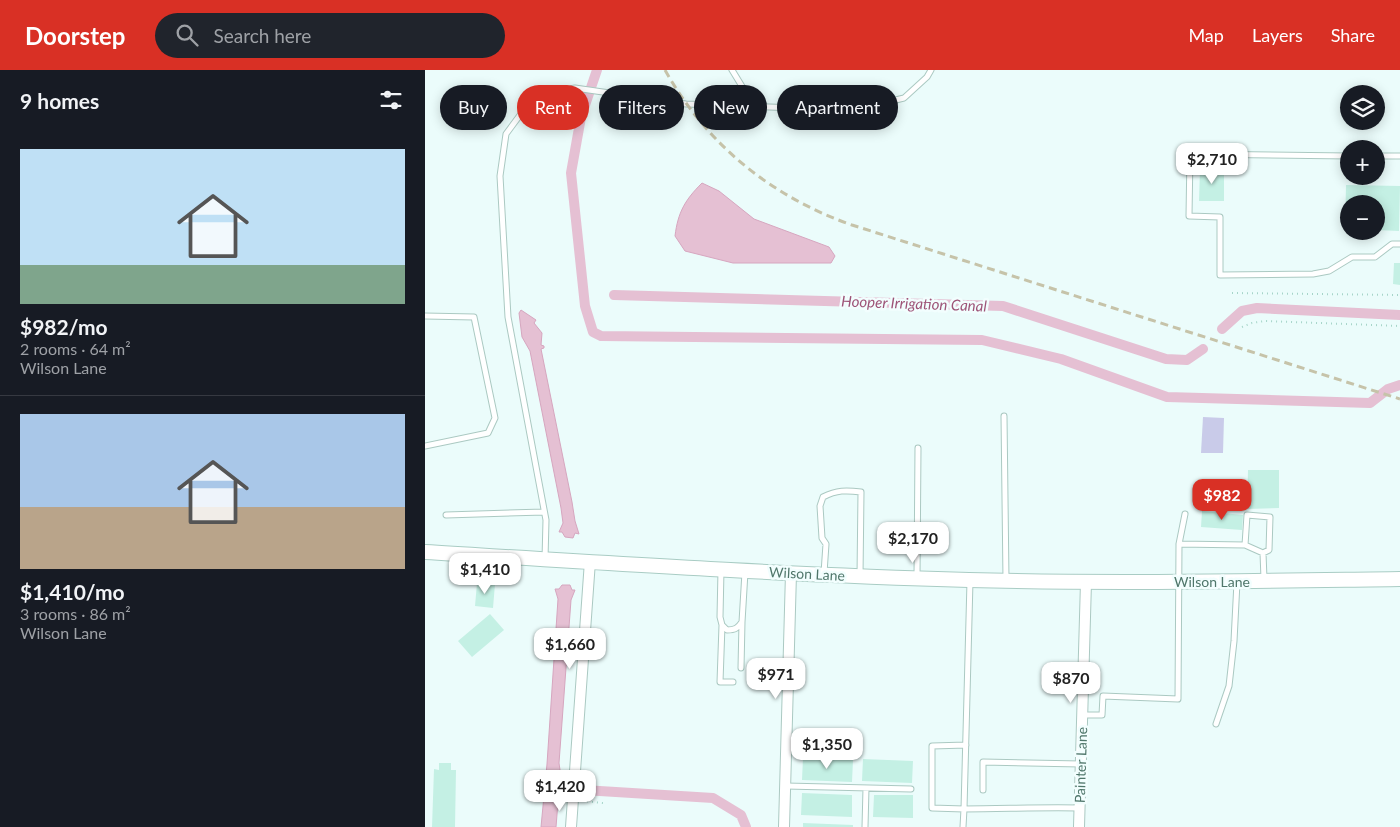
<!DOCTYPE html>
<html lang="en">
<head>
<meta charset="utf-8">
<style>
	:root { --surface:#171b24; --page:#20242c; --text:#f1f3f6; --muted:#9ea1a6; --line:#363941; --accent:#d93025 }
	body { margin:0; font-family:Lato,sans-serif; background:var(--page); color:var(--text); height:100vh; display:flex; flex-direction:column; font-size:19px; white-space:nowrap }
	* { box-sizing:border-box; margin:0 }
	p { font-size:16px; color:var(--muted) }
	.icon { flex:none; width:28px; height:28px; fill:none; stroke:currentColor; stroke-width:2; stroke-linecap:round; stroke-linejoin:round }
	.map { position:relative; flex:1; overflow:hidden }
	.sheet { display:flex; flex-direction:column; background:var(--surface); width:425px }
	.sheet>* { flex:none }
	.banner { position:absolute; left:15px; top:15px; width:475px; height:45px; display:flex; gap:10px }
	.buttons { position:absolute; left:915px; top:15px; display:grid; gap:10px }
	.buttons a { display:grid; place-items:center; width:45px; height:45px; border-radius:50%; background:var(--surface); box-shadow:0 2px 12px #0003; font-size:25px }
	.price { position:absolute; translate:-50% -42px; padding:0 11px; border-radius:10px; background:#fff; color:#222; font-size:16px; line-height:32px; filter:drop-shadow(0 1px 2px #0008) }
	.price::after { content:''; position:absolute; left:50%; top:30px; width:15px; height:11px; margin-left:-8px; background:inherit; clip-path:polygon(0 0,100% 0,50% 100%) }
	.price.selected { background:var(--accent); color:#fff }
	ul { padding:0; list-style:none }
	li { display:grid; align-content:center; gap:10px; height:265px; padding:0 20px }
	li+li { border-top:1px solid var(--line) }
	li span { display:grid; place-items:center; height:155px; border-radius:0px; color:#555 }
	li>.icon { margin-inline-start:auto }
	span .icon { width:90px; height:90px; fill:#fffc; stroke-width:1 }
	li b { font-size:21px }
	h2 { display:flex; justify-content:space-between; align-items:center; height:60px; padding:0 20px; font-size:21px }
	.pill { padding:0 18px; border-radius:22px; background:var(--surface); box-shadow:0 2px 12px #0003; font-size:18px; line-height:45px }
	.pill.selected { background:var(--accent); color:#fff }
	header { display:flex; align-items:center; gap:30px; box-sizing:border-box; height:70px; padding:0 25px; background:var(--accent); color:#fff }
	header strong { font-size:24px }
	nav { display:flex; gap:28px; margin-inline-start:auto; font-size:18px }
	.search { width:350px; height:45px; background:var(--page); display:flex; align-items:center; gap:12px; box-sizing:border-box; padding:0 18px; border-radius:28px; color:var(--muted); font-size:19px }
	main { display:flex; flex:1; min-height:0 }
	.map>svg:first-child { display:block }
	.green { fill:#c9cbe9 }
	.water { fill:#e5c0d3; stroke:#d6a6bf }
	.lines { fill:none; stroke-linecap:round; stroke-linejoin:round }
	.canal { stroke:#e5c0d3; stroke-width:10 }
	.building { fill:#c4f0e4 }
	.service-casing { stroke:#abc9c2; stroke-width:7 }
	.minor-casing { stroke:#abc9c2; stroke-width:12 }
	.secondary-casing { stroke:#a9ccc4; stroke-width:16 }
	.path { stroke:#a6d5c9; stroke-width:2; stroke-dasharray:1 4; stroke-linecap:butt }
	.service { stroke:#fff; stroke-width:5 }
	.minor { stroke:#fff; stroke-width:10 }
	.secondary { stroke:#fff; stroke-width:14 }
	.rail { stroke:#c6c3a9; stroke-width:3; stroke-dasharray:8 5; stroke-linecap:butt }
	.labels { text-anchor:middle; stroke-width:5; stroke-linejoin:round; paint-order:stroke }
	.street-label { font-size:14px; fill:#4f766a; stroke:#f2fefe }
	.water-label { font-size:15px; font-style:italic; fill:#9d5377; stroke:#f2fefe }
</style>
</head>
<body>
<header>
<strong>Doorstep</strong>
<div class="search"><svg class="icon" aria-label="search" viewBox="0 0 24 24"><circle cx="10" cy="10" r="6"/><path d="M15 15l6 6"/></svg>Search here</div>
<nav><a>Map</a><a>Layers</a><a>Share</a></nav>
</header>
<main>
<section class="sheet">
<h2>9 homes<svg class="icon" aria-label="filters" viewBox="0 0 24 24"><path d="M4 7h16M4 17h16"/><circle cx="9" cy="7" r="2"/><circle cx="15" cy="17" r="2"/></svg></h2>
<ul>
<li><span style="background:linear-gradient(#bfe0f5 75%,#7fa58c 0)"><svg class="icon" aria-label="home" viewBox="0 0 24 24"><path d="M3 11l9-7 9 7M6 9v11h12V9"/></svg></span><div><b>$982/mo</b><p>2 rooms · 64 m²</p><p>Wilson Lane</p></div></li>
<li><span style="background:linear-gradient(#a9c7e8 60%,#b9a48a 0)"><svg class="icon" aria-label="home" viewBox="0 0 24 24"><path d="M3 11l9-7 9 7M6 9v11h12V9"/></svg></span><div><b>$1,410/mo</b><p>3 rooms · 86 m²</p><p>Wilson Lane</p></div></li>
</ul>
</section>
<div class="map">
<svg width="975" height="757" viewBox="0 0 975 757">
	<rect width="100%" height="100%" fill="#ebfcfb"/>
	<!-- green -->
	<path class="green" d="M778,347L799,348L798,383H776Z"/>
	<!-- water -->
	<path class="water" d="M277,113L294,121L329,149L404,177L410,186L406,193H308L260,181L250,166C253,142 260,130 277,113Z
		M96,240L111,250L109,253L117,263L116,275L119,276V278L116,279L147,432L150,451L154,464L150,463L148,468L140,467L137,462H134L138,453L136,438L105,281L97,267L94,243Z
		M137,515H145L147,520H150L146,530L134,693L137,714L133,732L131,757H116L122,694L133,529L130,519H134Z"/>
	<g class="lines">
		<!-- canal -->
		<path class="canal" d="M172,0L156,47L146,103L160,236L168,262L176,266L557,270L636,289L742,327L945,333L963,319L975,315
			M189,225L578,236L741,289L762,290L778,279
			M797,259L817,241L832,238L975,245
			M126,718L288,728L316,745L321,757"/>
	</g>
	<!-- building -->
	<path class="building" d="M775,99L799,100V131H774Z
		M921,115L975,116L974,161L951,160V134H924V160H920Z
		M969,193H975V215L968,214Z
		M823,400H854V438L822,439Z
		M777,441L818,445L817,460L776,457Z
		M52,513L70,514L68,538L50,536Z
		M65,544L79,560L47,587L33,571Z
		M378,688L428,690L427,712L377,710Z
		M438,689L488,691L487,713L437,711Z
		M14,693H26V700H31L30,757H7L9,699L14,700Z
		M377,723L427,725V747L376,745Z
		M449,725H488V748L448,747Z
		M378,753L428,755V757H378Z"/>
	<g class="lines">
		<defs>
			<path id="service" d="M307,0L329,36
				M924,86L765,84L764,146L795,147V205L888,204L904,201L927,187H950L967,174H975
				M951,86H975
				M0,246L49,247L70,348L63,363L0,376
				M579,346L581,510
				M21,445L119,442
				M754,474L760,444
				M838,483L820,475L822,445L845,447L844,480L838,483L839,509
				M120,489L121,450L83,247L75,106L81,64L101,37L124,23L150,18L261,34L429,40L479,28L502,7L506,0
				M296,500L295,547L297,555L302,560C310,560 313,558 317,552L320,502
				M399,503L401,474L397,468L395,436L398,427C412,420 421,420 436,422L435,506
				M492,508L493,378
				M545,511L539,739C578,739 616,737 654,738
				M297,555L295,612H308
				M316,598L317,552
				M658,645H677L678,626L753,629L754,474L820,475
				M791,654L804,616L809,571L812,512
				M361,716L486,719
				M558,720V692L656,694
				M440,757L441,718
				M538,757L539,739L507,738V676L541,675"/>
			<path id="minor" d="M146,757L165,491
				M359,757L366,503
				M654,757L661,512"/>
			<path id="secondary" d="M0,482C181,493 362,505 544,510C687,514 831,511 975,509"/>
		</defs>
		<!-- service casing -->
		<use href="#service" class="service-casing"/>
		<!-- minor casing -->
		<use href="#minor" class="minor-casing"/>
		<!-- secondary casing -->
		<use href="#secondary" class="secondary-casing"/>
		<!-- path -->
		<path class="path" d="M807,223L975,225
			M817,257L827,253L840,251L975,256
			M157,731L178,733"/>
		<!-- service -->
		<use href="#service" class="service"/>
		<!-- minor -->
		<use href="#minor" class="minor"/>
		<!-- secondary -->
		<use href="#secondary" class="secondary"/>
		<!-- rail -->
		<path class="rail" d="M240,0C282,75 347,127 427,155L975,329"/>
	</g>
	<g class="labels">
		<!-- street labels -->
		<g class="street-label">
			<text transform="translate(382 504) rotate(3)" y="5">Wilson Lane</text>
			<text x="787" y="517">Wilson Lane</text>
			<text transform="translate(656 695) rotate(-88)" y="5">Painter Lane</text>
		</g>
		<!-- water labels -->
		<g class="water-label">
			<text transform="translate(489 234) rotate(2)" y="5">Hooper Irrigation Canal</text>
		</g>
	</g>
</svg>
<div class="buttons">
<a><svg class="icon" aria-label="layers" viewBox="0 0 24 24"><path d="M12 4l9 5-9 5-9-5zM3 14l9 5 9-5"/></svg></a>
<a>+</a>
<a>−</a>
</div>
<b class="price" style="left:787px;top:115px">$2,710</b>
<b class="price selected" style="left:797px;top:451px">$982</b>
<b class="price" style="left:488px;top:494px">$2,170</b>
<b class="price" style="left:60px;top:525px">$1,410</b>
<b class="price" style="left:145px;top:600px">$1,660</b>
<b class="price" style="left:351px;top:630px">$971</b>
<b class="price" style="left:646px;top:634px">$870</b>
<b class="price" style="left:402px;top:700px">$1,350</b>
<b class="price" style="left:135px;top:742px">$1,420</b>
<div class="banner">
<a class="pill">Buy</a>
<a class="pill selected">Rent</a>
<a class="pill">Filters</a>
<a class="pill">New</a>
<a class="pill">Apartment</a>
</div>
</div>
</main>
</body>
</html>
